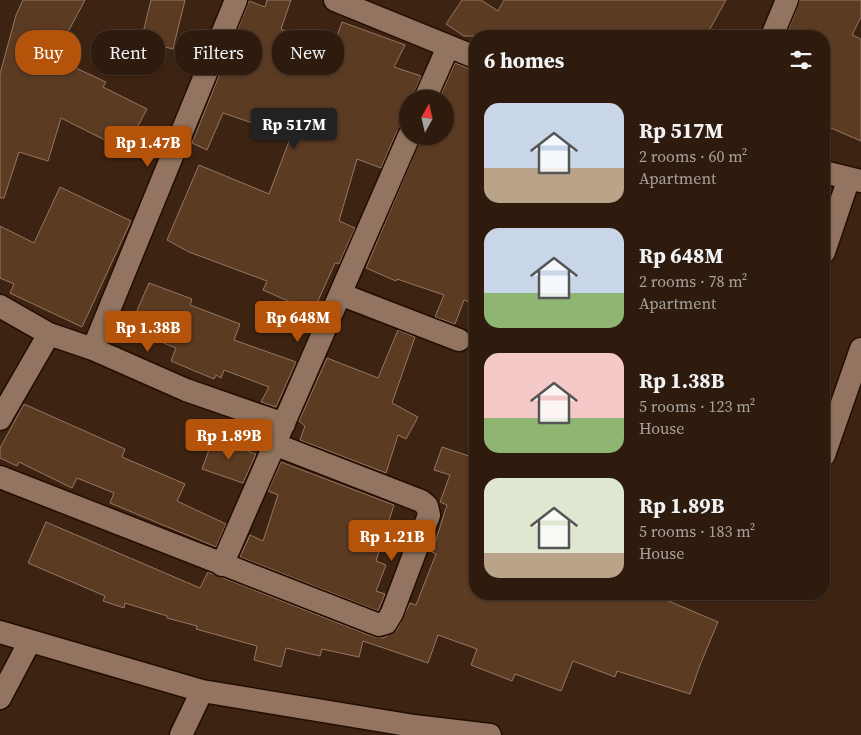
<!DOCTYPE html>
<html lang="en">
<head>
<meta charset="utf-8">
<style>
	:root { --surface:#2e1b0e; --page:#362417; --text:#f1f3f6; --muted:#a7a19e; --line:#49392e; --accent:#b45309 }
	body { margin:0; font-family:"Source Serif 4",serif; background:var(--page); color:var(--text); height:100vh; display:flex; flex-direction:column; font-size:19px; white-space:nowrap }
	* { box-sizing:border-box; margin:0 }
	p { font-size:16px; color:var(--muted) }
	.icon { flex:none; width:28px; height:28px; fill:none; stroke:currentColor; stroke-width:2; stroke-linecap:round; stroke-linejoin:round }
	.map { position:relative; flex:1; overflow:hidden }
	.sheet { position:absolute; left:469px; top:30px; width:361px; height:570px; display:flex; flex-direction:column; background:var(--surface); border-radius:20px; box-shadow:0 1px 4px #0004,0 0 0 1px var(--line) }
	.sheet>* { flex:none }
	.banner { position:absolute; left:15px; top:30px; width:379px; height:45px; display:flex; gap:10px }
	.needle { width:32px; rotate:8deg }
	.buttons { position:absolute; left:399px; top:90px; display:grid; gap:10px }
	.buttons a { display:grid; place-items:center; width:55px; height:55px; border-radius:50%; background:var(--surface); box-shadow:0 1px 4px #0004,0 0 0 1px var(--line); font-size:25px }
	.price { position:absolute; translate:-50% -42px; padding:0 11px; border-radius:5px; background:var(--accent); color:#fff; font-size:16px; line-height:32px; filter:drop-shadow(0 1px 2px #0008) }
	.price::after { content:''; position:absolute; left:50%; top:30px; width:15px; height:11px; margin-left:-8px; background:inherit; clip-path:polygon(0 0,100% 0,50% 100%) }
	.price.active { background:#222; color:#fff }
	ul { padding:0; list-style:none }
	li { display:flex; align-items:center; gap:15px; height:125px; padding:0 15px }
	li span { display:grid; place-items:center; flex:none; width:140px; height:100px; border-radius:15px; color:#555 }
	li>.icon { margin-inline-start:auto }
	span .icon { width:60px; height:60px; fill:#fffc; stroke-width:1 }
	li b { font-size:21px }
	h2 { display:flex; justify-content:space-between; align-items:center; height:60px; padding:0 15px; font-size:21px }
	.pill { padding:0 18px; border-radius:20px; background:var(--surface); box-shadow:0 1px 4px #0004,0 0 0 1px var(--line); font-size:18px; line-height:45px }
	.pill.active { background:var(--accent); color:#fff }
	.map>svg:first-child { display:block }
	.building { fill:#5c3b23; stroke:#957763 }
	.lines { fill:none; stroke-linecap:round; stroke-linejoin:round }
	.street-casing { stroke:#230d00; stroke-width:25 }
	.street { stroke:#927460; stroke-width:22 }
</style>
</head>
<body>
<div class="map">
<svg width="861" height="735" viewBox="0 0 861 735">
	<rect width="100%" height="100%" fill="#3d2412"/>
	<!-- building -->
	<path class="building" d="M23,0H85L54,58L106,82L103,87L147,109L125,150L61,118L48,161L19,152L4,198H0V74L16,15Z
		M151,0H185L173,49L141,41Z
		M267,0H291L281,29L332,50L342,22L405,45L394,67L421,76L412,99H408V123L397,131L381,168L357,159L339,221L355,228L339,264L335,263L313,312L263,290L267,281L189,252L167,240L199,165L269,194L291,136L223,113L207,150L192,143L249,1L265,7Z
		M462,0H481L498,11L504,0H726L706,36H464L446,24Z
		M800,0H861V17L852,35L861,39V141L824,125V36H786Z
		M455,63L475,71V289L470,302L464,300L455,324L435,317L444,295L397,279L396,281L366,268L422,136H445V99H439Z
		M60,187L131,221L82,327L10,293L14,284L0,278V226L34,243Z
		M149,283L192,299L190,305L240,324L234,340L296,362L276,407L261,402L269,387L224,370L221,378L216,375L214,379L171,361L176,348L129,329Z
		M398,330L415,337L392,403L418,417L406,439L398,435L386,473L300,440L305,426L299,421L327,358L378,378Z
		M24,404L125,449L122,457L185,484L177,501L226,524L216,547L110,503L114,493L77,478L72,488L19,462L17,466L0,458V448Z
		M213,439L256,454L243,483L202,469Z
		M442,447L475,458V594H652L718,622L700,665L690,694L617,671L615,677L573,661L561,691L515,674L512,681L471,665L477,649L438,635L428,663L363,641L359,657L322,649L320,656L286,648L281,667L254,660L257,646L196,629L197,626L167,618V616L125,603L124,608L103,601L105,596L28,563L46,522L200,588L208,572L374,637L383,638L397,630L410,603L416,605L436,554L432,552L447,505L440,502L450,475L434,470Z
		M281,462L394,505L376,561L386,565L376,591L385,594L378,611L240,557L250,535L263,541L278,495L268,491Z"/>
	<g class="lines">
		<defs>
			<path id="street" d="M335,0L475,57
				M772,36L787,0
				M425,99L448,47
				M824,172L861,181
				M824,252L849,178
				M340,294L459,340
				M0,306L49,334L93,349L186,390L284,424
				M93,349L236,0
				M0,419L49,334
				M824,455L861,349
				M0,477L379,625L386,623L392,613L429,515L427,506L421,501L274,444
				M222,565L409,136
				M0,632L202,691L414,726L490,735
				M0,698L30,641
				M181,735L202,691"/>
		</defs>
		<!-- street casing -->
		<use href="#street" class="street-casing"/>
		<!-- street -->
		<use href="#street" class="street"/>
	</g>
</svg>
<div class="buttons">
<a><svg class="needle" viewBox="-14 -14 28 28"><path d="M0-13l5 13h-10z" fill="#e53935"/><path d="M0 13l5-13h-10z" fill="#a7a19e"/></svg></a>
</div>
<b class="price active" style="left:294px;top:150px">Rp 517M</b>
<b class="price" style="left:148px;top:168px">Rp 1.47B</b>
<b class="price" style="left:298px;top:343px">Rp 648M</b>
<b class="price" style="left:148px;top:353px">Rp 1.38B</b>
<b class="price" style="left:229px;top:461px">Rp 1.89B</b>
<b class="price" style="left:392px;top:562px">Rp 1.21B</b>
<div class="banner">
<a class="pill active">Buy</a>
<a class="pill">Rent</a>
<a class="pill">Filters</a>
<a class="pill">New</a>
</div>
<section class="sheet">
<h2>6 homes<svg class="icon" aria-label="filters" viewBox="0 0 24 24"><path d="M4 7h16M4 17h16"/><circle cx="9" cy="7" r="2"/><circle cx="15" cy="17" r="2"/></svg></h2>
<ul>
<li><span style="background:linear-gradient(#c9d6e8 65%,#b9a48a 0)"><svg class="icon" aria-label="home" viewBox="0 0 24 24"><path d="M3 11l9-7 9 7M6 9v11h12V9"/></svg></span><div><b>Rp 517M</b><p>2 rooms · 60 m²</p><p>Apartment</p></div></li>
<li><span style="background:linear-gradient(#c9d6e8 65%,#8fb573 0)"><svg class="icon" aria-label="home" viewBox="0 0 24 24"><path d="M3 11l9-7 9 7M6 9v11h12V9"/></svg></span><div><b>Rp 648M</b><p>2 rooms · 78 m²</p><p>Apartment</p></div></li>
<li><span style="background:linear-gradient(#f6c9c9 65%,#8fb573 0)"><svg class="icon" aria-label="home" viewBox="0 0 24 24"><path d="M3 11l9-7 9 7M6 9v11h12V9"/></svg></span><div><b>Rp 1.38B</b><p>5 rooms · 123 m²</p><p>House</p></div></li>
<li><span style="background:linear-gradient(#dfe7d0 75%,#b9a48a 0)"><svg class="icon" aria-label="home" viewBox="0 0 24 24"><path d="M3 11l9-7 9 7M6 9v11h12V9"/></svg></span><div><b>Rp 1.89B</b><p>5 rooms · 183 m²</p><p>House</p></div></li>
</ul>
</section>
</div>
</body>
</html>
